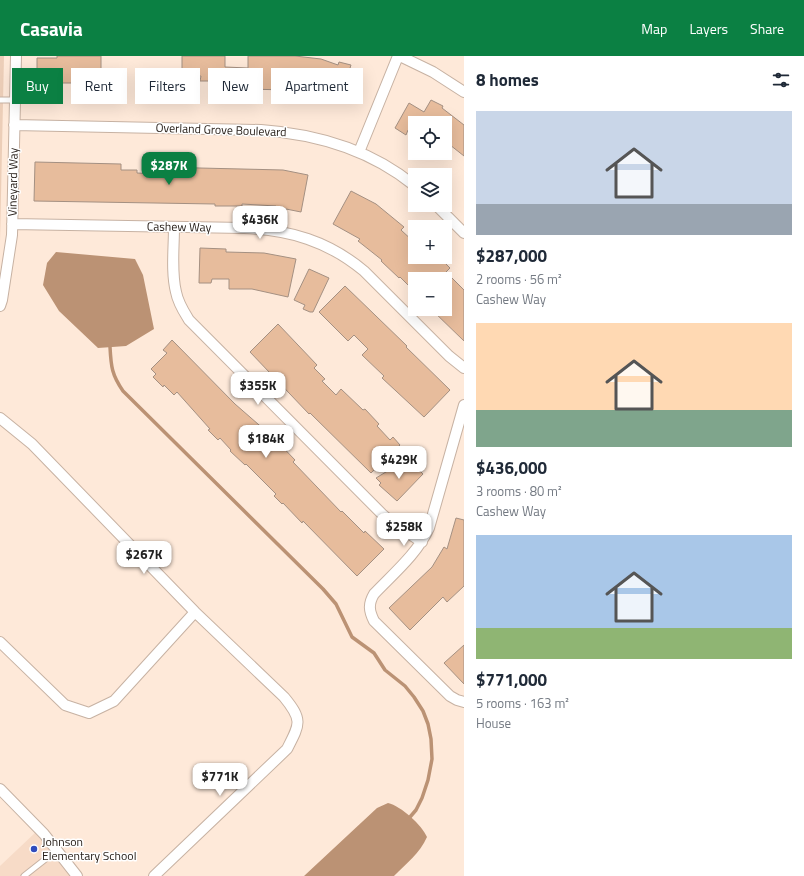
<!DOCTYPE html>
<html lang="en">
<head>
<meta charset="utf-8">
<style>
	:root { --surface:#fff; --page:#f6f6f7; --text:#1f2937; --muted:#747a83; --accent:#0b8043 }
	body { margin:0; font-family:"Titillium Web",sans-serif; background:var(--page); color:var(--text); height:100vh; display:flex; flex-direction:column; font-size:15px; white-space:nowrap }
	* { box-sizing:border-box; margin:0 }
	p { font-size:13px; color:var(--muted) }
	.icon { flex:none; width:22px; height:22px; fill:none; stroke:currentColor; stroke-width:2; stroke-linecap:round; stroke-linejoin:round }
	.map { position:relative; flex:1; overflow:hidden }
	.panel { display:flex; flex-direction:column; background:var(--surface); width:340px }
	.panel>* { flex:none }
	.top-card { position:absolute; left:12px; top:12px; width:380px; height:36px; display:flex; gap:8px }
	.fabs { position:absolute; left:408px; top:60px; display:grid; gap:8px }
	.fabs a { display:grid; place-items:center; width:44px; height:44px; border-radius:0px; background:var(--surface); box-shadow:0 4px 16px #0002; font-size:20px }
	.price { position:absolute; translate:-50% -34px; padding:0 9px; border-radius:8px; background:#fff; color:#222; font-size:13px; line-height:26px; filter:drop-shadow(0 1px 2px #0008) }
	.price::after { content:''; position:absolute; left:50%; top:24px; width:12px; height:9px; margin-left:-6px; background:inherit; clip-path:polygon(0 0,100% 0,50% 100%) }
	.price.on { background:var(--accent); color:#fff }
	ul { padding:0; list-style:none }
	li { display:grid; align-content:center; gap:8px; height:212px; padding:0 12px }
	li span { display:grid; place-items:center; height:124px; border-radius:0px; color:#555 }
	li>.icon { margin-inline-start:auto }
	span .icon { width:72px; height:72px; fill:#fffc; stroke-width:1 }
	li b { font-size:17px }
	h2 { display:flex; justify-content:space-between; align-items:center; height:48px; padding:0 12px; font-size:17px }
	.tag { padding:0 14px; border-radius:0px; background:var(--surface); box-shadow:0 4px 16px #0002; font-size:14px; line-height:36px }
	.tag.on { background:var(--accent); color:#fff }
	header { display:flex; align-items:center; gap:24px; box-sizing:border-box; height:56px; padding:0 20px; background:var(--accent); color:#fff }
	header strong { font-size:19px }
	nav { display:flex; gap:22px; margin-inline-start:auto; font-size:14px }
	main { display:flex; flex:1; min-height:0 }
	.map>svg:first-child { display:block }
	.built { fill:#f7dbc7 }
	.green { fill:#ecceb8 }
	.water { fill:#bb9274 }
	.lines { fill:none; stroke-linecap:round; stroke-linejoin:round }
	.stream { stroke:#bb9274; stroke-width:3.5 }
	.building { fill:#e7bc9c; stroke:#a49082 }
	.service-casing { stroke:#c7b2a3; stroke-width:7 }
	.minor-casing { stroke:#c7b2a3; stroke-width:12 }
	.service { stroke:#fff; stroke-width:5 }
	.minor { stroke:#fff; stroke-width:10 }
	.poi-dot { fill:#304cbd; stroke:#fff; stroke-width:1.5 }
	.labels { text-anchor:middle; stroke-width:3; stroke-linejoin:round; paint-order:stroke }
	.street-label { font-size:12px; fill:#28201a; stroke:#fff }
	.poi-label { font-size:12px; fill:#28201a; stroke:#fff; text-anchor:start }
</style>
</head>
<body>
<header>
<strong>Casavia</strong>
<nav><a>Map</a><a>Layers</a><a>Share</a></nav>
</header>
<main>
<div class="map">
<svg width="464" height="820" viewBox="0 0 464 820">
	<rect width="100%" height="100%" fill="#fee9d9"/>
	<!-- built -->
	<path class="built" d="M36,776L72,820H0V810Z"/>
	<!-- green -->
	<path class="green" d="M0,0H4L0,186Z"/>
	<!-- water -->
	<path class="water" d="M56,196L135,203L143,219L154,273L126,290L98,292L59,255L43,229L47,207Z
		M388,747C401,750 422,769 427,781C420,797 406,808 394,820H304L377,752Z"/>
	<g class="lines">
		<!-- stream -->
		<path class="stream" d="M110,291C111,311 112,319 123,335L323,533L336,548L352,581L374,597L385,614L405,630L414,641L423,655L428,668L431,683L432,703L428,724L422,742L416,754L410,761"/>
	</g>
	<!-- building -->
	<path class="building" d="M57,0H101V20H87V27H59V29H49V25H37V2H57Z
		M182,0H225V11L248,12V0H295L321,3L338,9L339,6L351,9L350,12L355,14L351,28L347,27L344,37L333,34L331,43L314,38L313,43L289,40L290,34L243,33V36H212V25H200L201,20H182Z
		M431,44L443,50L442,52L464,69V100L445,85V67H415V78L408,74L406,79L395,72L409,47L424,56Z
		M35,106L121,108V114H137V117L158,118V111L283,114L308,119L301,156L276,151V150L242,148V150H215V148L34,145Z
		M351,135L376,148L404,171L401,174L415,187V201H433L440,208L443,205L450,212L446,216L464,234V285L431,253H445V223H415V236L400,221L399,222L381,205L382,204L358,185L360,183L333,168Z
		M200,192L226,193V196L264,197L296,203L288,241L252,233H229V223H212L211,227H199Z
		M309,213L329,222L313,256H310L303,253L305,249L294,244Z
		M345,230L407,290L406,291L450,334L424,361L382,322L384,320L362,299L368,293L354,279L348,285L319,256Z
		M278,268L317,309L314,312L325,323L322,325L336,339L341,333L363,354L365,353L379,368L377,370L390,384L393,381L400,389L371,417L310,357L309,358L250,296Z
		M172,284L235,348L274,382L295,404L293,406L341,456L342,455L364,477L365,475L384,493L357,520L303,465L302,467L283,447L282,448L274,440L276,438L246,408L245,409L230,395L231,394L220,382L218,384L208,374L210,373L177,336L174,339L164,329L163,331L153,321L156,318L151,313L167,297L163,294Z
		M404,405L412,413L415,410L423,418L397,445L379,429L381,427L376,422Z
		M456,462L464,464V530L447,546L443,541L410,574L389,552L432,511L444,491L447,493Z
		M464,589V628L444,607Z"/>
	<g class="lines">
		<defs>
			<path id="service" d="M0,44H15
				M24,820L57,794"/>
			<path id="minor" d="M400,0L433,16L464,36
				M14,69L261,74C317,78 371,94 415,130
				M359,96L398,0
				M436,149L464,177
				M12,168L244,172C290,174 328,185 364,215L449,300L464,312
				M174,171C174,192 171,216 176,236C178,247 184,256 189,264L382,458L390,465L422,486
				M0,250L2,244L12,179L16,0
				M464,349L429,472C417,498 394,517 374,538C368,548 369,555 374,565L450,640L457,644L464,646
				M0,362L32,388L195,556L284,641C303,664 300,668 287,693L154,820
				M0,586L65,649L89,657L114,645L195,556
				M0,733L44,778L77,820"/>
		</defs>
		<!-- service casing -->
		<use href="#service" class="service-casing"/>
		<!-- minor casing -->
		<use href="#minor" class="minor-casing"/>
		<!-- service -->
		<use href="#service" class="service"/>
		<!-- minor -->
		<use href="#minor" class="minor"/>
	</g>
	<!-- markers -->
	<circle class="poi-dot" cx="34" cy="793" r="4"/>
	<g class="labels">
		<!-- street labels -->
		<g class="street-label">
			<text transform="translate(221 74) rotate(2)" y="4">Overland Grove Boulevard</text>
			<text transform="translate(13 126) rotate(-89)" y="4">Vineyard Way</text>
			<text transform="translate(179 171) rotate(1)" y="4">Cashew Way</text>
		</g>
		<!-- poi labels -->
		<g class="poi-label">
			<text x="42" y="790">Johnson<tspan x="42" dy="14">Elementary School</tspan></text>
		</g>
	</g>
</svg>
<div class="fabs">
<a><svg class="icon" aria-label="locate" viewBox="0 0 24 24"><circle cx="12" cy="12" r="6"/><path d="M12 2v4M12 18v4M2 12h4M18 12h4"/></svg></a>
<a><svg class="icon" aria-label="layers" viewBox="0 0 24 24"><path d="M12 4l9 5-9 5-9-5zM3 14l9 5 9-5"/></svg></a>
<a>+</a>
<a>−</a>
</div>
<b class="price on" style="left:169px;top:130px">$287K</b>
<b class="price" style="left:260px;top:184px">$436K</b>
<b class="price" style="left:258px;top:350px">$355K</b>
<b class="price" style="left:266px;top:403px">$184K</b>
<b class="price" style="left:399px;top:424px">$429K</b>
<b class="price" style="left:404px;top:491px">$258K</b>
<b class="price" style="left:144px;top:519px">$267K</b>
<b class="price" style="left:220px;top:741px">$771K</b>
<div class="top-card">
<a class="tag on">Buy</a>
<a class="tag">Rent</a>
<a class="tag">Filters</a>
<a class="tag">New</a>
<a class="tag">Apartment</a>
</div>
</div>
<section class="panel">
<h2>8 homes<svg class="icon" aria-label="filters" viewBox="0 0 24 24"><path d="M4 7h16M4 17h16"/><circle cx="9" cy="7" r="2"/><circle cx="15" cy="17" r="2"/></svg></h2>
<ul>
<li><span style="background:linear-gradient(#c9d6e8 75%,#9aa5b1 0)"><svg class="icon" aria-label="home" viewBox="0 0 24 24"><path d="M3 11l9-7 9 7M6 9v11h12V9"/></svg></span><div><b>$287,000</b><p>2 rooms · 56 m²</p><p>Cashew Way</p></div></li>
<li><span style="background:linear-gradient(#ffd9b3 70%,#7fa58c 0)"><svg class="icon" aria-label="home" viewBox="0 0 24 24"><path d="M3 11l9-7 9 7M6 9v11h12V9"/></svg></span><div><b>$436,000</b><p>3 rooms · 80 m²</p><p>Cashew Way</p></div></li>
<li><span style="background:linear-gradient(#a9c7e8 75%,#8fb573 0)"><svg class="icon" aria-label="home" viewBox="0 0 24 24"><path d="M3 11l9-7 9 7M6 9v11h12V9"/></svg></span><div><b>$771,000</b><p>5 rooms · 163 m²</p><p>House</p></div></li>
</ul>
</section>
</main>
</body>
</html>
